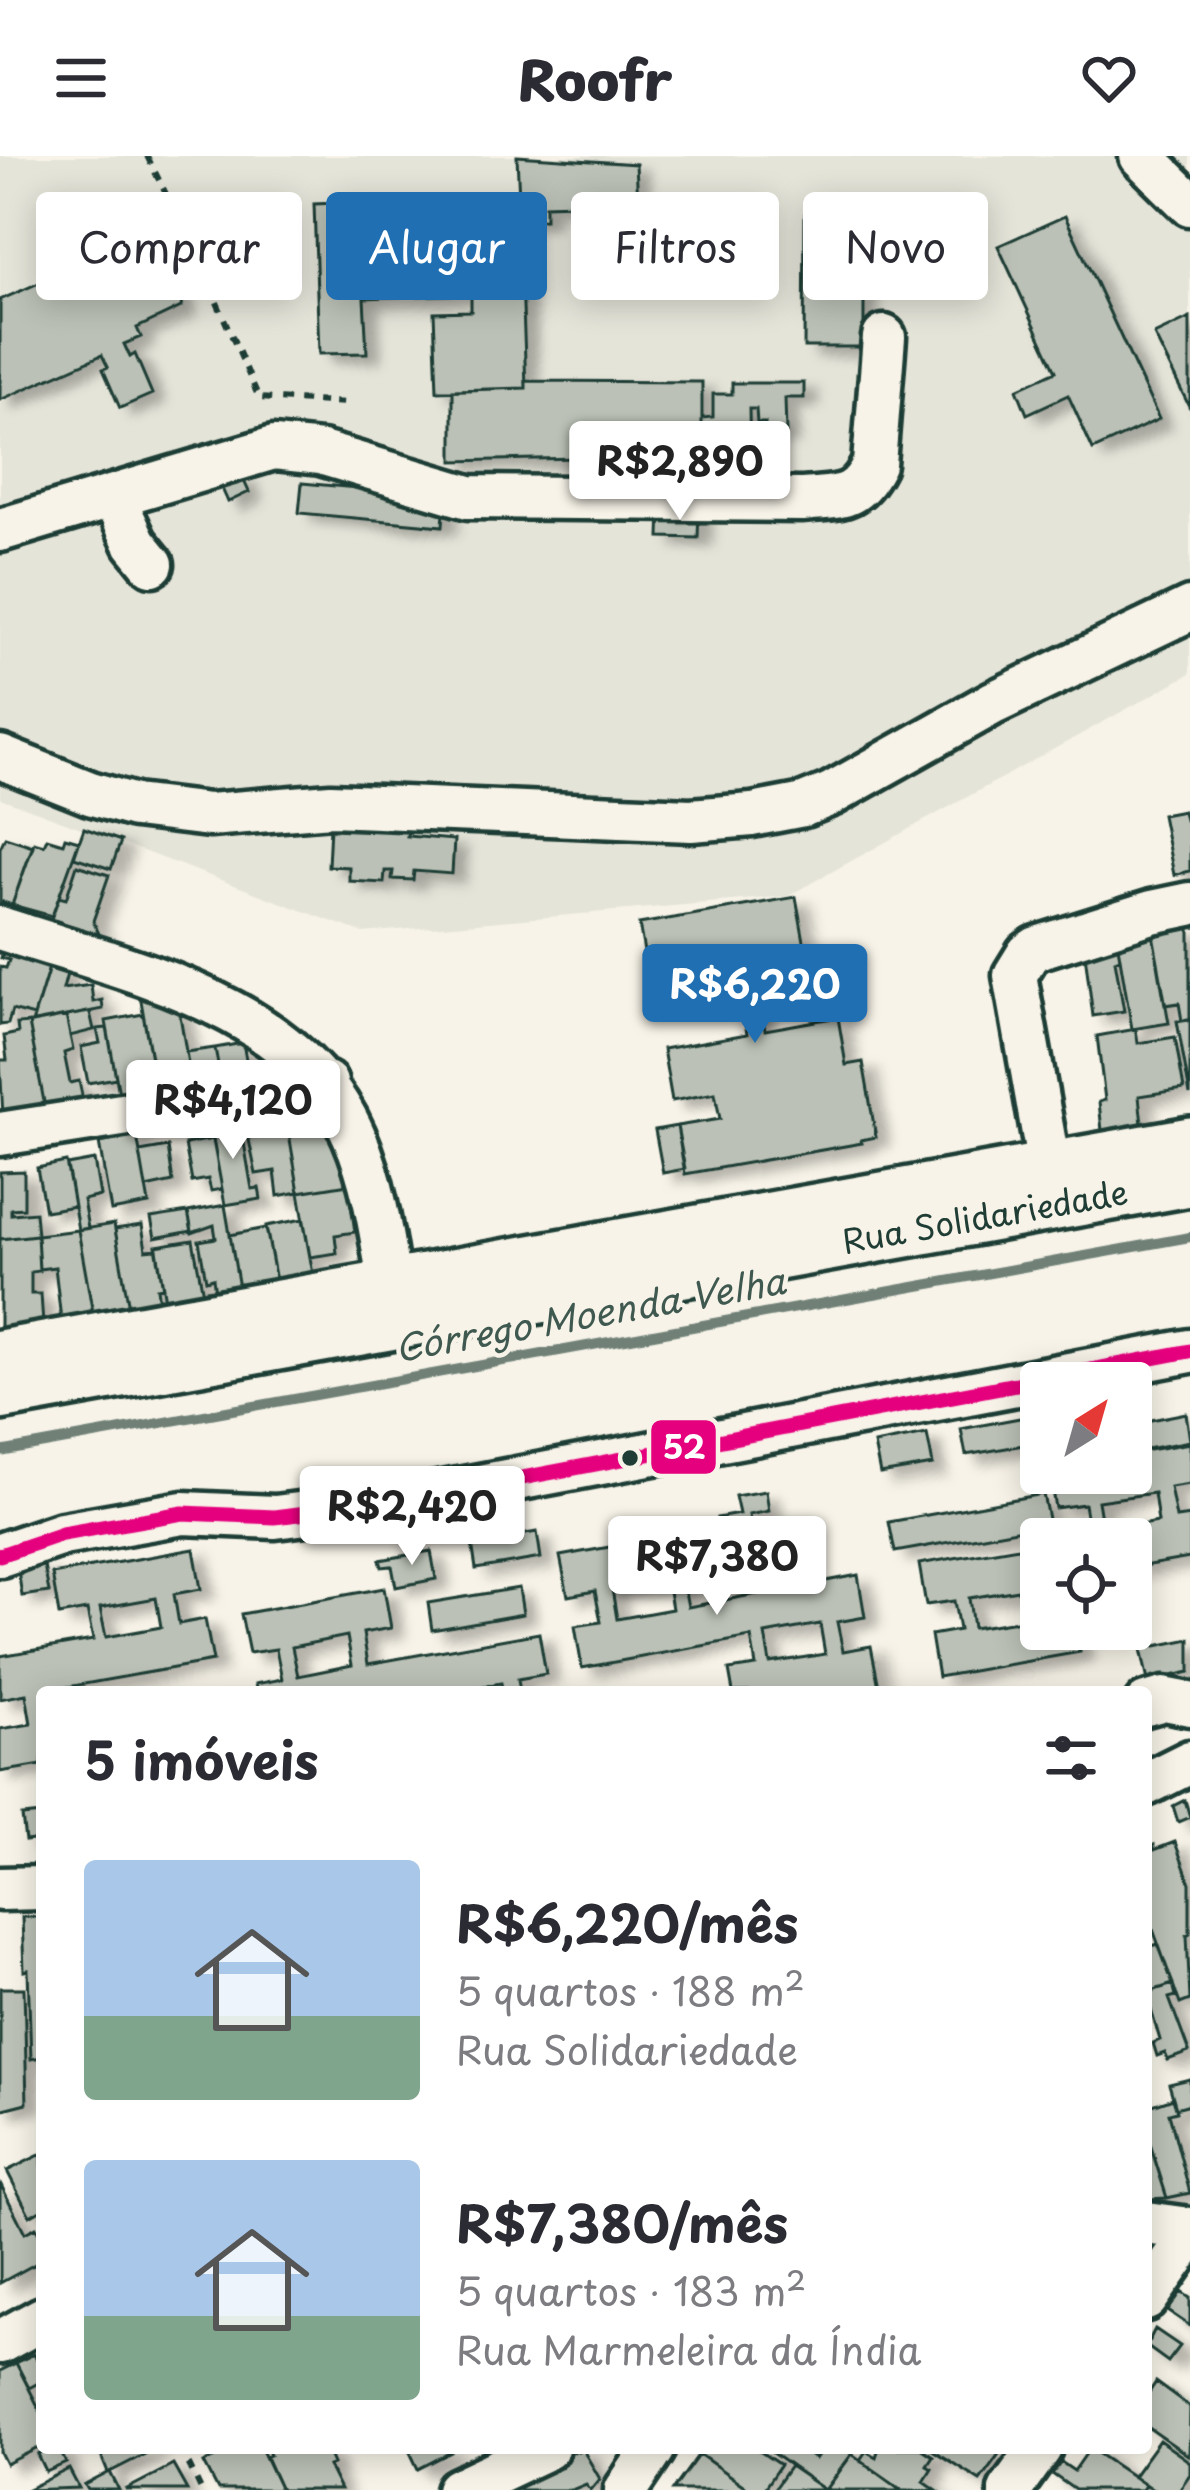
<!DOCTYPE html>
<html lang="pt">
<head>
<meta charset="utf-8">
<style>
	:root { --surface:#fff; --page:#f2f2f3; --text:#2b2b33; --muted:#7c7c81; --accent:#1f6fb2 }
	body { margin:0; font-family:"Playpen Sans",sans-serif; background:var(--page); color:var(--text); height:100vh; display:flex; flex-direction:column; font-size:45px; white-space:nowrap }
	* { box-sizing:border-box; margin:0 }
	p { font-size:39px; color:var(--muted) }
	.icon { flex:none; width:66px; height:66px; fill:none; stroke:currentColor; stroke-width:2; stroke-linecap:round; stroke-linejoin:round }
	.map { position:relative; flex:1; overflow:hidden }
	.panel { position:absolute; left:36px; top:1530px; width:1116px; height:768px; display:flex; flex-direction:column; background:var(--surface); border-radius:12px; box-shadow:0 6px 30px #0003 }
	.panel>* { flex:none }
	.top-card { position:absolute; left:36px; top:36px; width:1119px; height:108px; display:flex; gap:24px }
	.needle { width:78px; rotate:37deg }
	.tools { position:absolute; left:1020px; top:1206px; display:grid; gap:24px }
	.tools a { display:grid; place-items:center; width:132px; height:132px; border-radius:12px; background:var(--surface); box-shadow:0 6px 30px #0003; font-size:60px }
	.price { position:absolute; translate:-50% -102px; padding:0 27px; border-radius:12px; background:#fff; color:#222; font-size:39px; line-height:78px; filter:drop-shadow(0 3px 6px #0008) }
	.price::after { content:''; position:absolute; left:50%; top:72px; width:36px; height:27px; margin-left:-18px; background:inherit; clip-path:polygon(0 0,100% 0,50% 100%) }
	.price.selected { background:var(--accent); color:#fff }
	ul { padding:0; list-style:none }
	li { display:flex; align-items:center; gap:36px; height:300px; padding:0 48px }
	li span { display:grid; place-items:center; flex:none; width:336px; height:240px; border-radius:12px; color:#555 }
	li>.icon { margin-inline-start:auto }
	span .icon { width:144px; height:144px; fill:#fffc; stroke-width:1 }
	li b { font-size:51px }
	h2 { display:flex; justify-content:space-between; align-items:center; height:144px; padding:0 48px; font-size:51px }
	.chip { padding:0 42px; border-radius:12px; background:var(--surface); box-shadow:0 6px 30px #0003; font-size:42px; line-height:108px }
	.chip.selected { background:var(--accent); color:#fff }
	header { display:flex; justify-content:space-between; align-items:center; height:156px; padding:0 48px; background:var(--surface); font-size:54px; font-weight:800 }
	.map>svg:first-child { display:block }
	.built { fill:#e5e4d9 }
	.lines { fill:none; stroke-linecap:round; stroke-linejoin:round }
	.stream { stroke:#6f8077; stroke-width:10 }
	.building { fill:#bbc1b6; stroke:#1f3d34; stroke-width:3; fill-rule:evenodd; filter:url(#shadow) }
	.minor-casing { stroke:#1f3d34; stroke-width:51 }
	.major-casing { stroke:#1f3d34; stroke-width:60 }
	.path { stroke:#1f3d34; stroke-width:6; stroke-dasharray:9 9; stroke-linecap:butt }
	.minor { stroke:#f7f3e8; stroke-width:42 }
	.major { stroke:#f7f3e8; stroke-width:51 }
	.bus-1-casing { stroke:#f7f3e8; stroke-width:24 }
	.bus-1 { stroke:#e5007d; stroke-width:15 }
	.bus-dot { fill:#1f3d34; stroke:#f7f3e8; stroke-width:4.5 }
	.labels { text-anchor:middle; stroke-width:9; stroke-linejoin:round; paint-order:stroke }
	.street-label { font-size:33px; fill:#1f3d34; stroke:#f7f3e8 }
	.water-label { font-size:36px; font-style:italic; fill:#405950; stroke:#f7f3e8 }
	.line-badge { stroke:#f7f3e8; stroke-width:4.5 }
	.badge-label { font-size:33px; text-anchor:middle; font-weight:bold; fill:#fff }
</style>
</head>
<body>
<header><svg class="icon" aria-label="menu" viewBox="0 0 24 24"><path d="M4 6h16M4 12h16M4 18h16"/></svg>Roofr<svg class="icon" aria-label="heart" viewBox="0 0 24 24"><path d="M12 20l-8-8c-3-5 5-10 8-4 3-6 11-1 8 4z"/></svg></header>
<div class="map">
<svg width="1190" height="2334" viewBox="0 0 1190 2334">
	<defs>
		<filter id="shadow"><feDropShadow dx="13" dy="8" stdDeviation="6" flood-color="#0004"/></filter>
	</defs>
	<rect width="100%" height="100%" fill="#f7f3e8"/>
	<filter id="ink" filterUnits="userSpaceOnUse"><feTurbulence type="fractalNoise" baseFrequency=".00833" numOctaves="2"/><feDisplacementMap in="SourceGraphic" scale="24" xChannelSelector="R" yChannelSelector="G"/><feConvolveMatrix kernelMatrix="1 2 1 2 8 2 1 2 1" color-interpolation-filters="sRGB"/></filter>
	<g filter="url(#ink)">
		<!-- built -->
		<path class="built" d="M0,0H1190V518L788,740L363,777L0,642Z"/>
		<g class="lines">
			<!-- stream -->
			<path class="stream" d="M0,1296L1190,1081"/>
		</g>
		<!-- building -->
		<path class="building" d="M517,0L636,8L638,46L545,49V63L520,64Z
			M519,41L526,232L437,235L434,156L471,155V138L364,142L367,197L319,198L314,48L361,46L362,61L471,57V42Z
			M805,58H864V191H804Z
			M1065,60L1159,263L1093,294L1068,239L1027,258L1017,233L1056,215L998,90Z
			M110,77L116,81L124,100L152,87L157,88L182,145L181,151L137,172L141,181L124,188L130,201L135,198L152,238L120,252L103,213L108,211L102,199L0,244V144L103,99L98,83Z
			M1190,162V252L1154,179Z
			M526,225L702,226V299L453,305V234L526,232Z
			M732,227H804V242H785L786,277H765V267H757L756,253H749L750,300H742V309L649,310V300H702V262L713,261V238H732Z
			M241,318L249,336L228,346L220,328Z
			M302,327L445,340L443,370L299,357Z
			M661,353H699L698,382L660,381Z
			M1183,655L1185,664L1190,663V715L1174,719L1162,659Z
			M330,670L408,675L407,680L454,684L452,718L414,715L413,724L392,723L393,715H385L384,727L349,725V711L328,710Z
			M84,672L121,685L111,713L74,701Z
			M5,681L33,690L12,749L0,745V692Z
			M65,681L79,685L52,760L12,749L34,686L44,689L47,682L63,687Z
			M77,709L109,719L93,765L100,780L51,763L59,741L66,743Z
			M796,741L808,807L754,816L765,874L838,861L846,909L863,906L876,981L861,984L862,987L685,1018L677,970L720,963L715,937L672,945L663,893L747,878L737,819L651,835L639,768Z
			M1190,771V864L1182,865L1179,847L1165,849L1153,778Z
			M1153,778L1169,867L1132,873L1117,784Z
			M1117,784L1120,802L1115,804L1124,855L1093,860L1085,798Z
			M4,792L50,808L34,860L12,854L8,868L0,869V811L6,812L9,804L1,802Z
			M50,808L68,814L63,833L91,829L93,846L102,844L103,853L32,867Z
			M140,839L179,853L191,926L156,931Z
			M90,856L94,874L70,880L66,860Z
			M143,858L156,931L119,938L106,865Z
			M66,860L73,894L64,897L70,927L79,925L83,944L45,951L29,867Z
			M1188,864H1190V939L1177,865Z
			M29,867L45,951L3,961L0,904H7L4,880L18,877L17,868Z
			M107,872L116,922L88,927L81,891L100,887L97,873Z
			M1136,873L1138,887L1175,881L1184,933L1139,940L1142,968L1102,975L1099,946L1105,944L1097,880Z
			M243,887L247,909L219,914L215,892Z
			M215,892L219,914L190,919L186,896Z
			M319,950L342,985L348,1028L299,1036L285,955Z
			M245,962L248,979L243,981L252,1033L259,1032L261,1043L225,1049L210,968Z
			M287,967L299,1036L278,1040L275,1015L256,1018L247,974Z
			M677,970L685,1013L663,1017L655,974Z
			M137,980L149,1048L111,1055L99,987Z
			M213,983L222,1033L211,1035L208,1023L192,1026L185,988Z
			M168,991L173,1026L146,1032L140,996Z
			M94,1004L100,1040L83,1044L88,1072L78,1074L67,1009Z
			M66,1006L74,1050L45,1055L37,1012Z
			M24,1015V1052L11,1053V1058L35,1056L37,1079L0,1083V1016Z
			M348,1028L355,1076L335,1079L337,1097L310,1101L299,1036Z
			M225,1049L239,1132L215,1136L213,1122L206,1124L199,1085L216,1082L214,1069L192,1077L188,1056Z
			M188,1056L192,1075L155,1082L151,1062Z
			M303,1063L313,1118L276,1125L266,1070Z
			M114,1068L129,1152L93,1158L78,1074Z
			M142,1069L146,1094L157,1093L163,1131L157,1132L159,1146L129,1152L115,1073Z
			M266,1072L276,1125L239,1132L230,1079Z
			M78,1074L93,1158L61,1164L55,1111L39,1113L37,1079Z
			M37,1079L39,1115L31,1116V1138H41L43,1168L0,1175V1083Z
			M193,1084L203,1138L165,1145L156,1090Z
			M1186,1257L1190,1285L1131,1296V1268Z
			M1041,1258V1286L966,1299L961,1273Z
			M927,1278L933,1309L880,1318L874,1288Z
			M1190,1287V1328L1170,1331L1176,1362L1190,1360V1402L1131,1412V1383H1061L1089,1378L1084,1348L1055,1352L1049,1317H1131V1297ZM1154,1337L1158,1366L1103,1375L1098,1345Z
			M766,1335L769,1355L749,1359L761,1426L729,1432L717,1362L739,1358L735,1340Z
			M1043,1338L1049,1368L895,1396L889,1366Z
			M703,1374L710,1415L682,1420L688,1451L858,1419L865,1461L837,1466L843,1495L871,1490L879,1531L854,1536H733L729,1514L756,1510L751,1481L582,1512L575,1470L601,1466L595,1435L568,1440L560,1400ZM667,1423L672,1453L617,1463L612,1433ZM820,1468L825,1498L770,1507L765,1478Z
			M537,1376L541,1402L476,1413L472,1387Z
			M1041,1387V1473H1076L1080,1496L938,1521L931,1479L959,1474L954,1445L926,1449L919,1408ZM1024,1433L1029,1463L973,1472L969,1442Z
			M194,1393L201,1433L174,1438L179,1468L205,1463L213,1505L45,1535L42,1609L0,1616V1573L31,1568L26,1538L0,1543V1500L93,1484L87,1454L59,1459L52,1418ZM156,1442L161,1471L106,1481L100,1452Z
			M431,1395L436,1423L396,1431L392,1410L382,1411L380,1404Z
			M44,1410L49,1436L22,1440L18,1414Z
			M384,1432L391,1472L363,1477L368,1508L539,1477L546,1518L518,1523L520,1536H503L501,1527L449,1536H257L255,1528L282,1523L276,1493L249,1497L241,1458ZM347,1480L352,1509L298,1520L292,1491Z
			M519,1432L523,1458L432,1474L428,1447Z
			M1190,1483V1516L1148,1525L1141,1493Z
			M1185,1644L1190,1661L1178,1666L1173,1650Z
			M42,1658V1683L25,1685L22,1660Z
			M1175,1686L1190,1727V1777L1187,1779L1190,1844L1180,1848L1146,1754V1692L1154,1689V1694Z
			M22,1761H42V1901L31,1903L28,1814L24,1815Z
			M1158,1788L1173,1828L1146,1837V1792Z
			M1173,1828L1176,1840L1169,1842L1189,1896L1168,1904L1165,1897L1157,1900L1153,1887L1160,1884L1146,1837Z
			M0,1832H24L27,1947L0,1954Z
			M1190,1923V1948L1176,1952L1169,1928Z
			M1146,1942L1150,1950L1173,1942L1177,1955L1169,1957L1190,2037L1167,2042L1146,1975Z
			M1146,1976L1167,2042L1146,2043Z
			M42,1998V2053L30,2060L7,2015Z
			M0,2027L25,2077L36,2071L42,2083V2122L35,2108L0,2127Z
			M1181,2136L1190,2142V2170L1168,2155Z
			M1155,2173L1180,2190L1168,2206L1146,2190Z
			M34,2198L42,2214V2230L40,2226L29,2232L16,2207Z
			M16,2207L42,2258V2290L6,2308L0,2296V2215Z
			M1156,2226L1190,2251L1189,2300L1146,2270V2241Z
			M1159,2284L1190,2306V2318L1179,2334H1153L1133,2320Z
			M53,2292H59L66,2307L46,2316L38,2299Z
			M116,2292H157L108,2317L101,2300Z
			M234,2292H261L281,2334H218L204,2307Z
			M267,2292H315L318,2298L327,2294L333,2308L328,2310L340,2334H281L266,2301L270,2299Z
			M408,2292H449L451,2296L418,2313Z
			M704,2292H755L780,2309L763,2334H750L699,2298Z
			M765,2292H799L815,2303L823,2292H843L852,2298L825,2334Z
			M879,2292H921L933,2300L927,2309L932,2312L924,2325L937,2334H903L860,2304L866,2295L876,2301Z
			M929,2292H999L1002,2294L980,2324Z
			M1090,2292L1145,2329L1142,2334H1075L1052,2318L1061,2306L1074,2315Z
			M583,2294L600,2323L591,2334L586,2328L572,2334H520L516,2328L555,2300Z
			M699,2298L750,2334H673Z
			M852,2298L900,2333L899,2334H826Z
			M173,2309L187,2334H125Z
			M790,2310L825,2334H773Z
			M69,2313L79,2332L26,2334Z
			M110,2316L119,2334H88L85,2329Z"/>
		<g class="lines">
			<defs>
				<path id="minor" d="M1141,0L1190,48
					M114,342L135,387L152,408
					M0,374L274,292L321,297L469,341L803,344C841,340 855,345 874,308L884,181
					M0,601L90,637L135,650L209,659L331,649L691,664L752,659L804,649L831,638L993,547L1190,453
					M0,772C125,814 298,847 354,980C378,1035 384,1102 395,1160
					M0,978L326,927
					M1054,1039L1015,819L1028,798L1037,792L1152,756L1190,748
					M0,1399L62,1378L183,1357L275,1361L401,1345L1190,1195
					M1146,1548L1164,1543L1190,1548
					M1146,1628L1190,1606
					M0,1733L42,1732
					M1146,2067L1190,2073
					M1146,2143L1190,2081
					M0,2186L42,2163
					M458,2334L547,2292
					M626,2334L654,2292
					M1010,2334L1040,2292"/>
				<path id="major" d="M0,1200L1190,987
					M0,1238L1190,1024"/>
			</defs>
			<!-- minor casing -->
			<use href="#minor" class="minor-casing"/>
			<!-- major casing -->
			<use href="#major" class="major-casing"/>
			<!-- path -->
			<path class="path" d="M147,0L194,94L259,242L347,247
				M181,2292L201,2334"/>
			<!-- minor -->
			<use href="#minor" class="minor"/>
			<!-- major -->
			<use href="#major" class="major"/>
			<defs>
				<path id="bus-1" d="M0,1399L62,1378L183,1357L275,1361L401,1345L1190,1195"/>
			</defs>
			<!-- bus-1 casing -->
			<use href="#bus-1" class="bus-1-casing"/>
			<!-- bus-1 -->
			<use href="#bus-1" class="bus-1"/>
		</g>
	</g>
	<!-- markers -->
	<circle class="bus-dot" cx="630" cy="1302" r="10"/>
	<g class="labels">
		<!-- street labels -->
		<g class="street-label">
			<text transform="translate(985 1061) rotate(-10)" y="12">Rua Solidariedade</text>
		</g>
		<!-- water labels -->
		<g class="water-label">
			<text transform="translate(590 1159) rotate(-10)" y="13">Córrego Moenda Velha</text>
		</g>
	</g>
	<rect class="line-badge" x="649" y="1262" width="69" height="58" rx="12" fill="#e5007d"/>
	<g class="badge-label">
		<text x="684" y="1303">52</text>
	</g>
</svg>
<div class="tools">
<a><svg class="needle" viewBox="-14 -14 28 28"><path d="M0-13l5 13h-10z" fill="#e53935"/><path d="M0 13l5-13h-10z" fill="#7c7c81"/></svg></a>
<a><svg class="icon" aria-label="locate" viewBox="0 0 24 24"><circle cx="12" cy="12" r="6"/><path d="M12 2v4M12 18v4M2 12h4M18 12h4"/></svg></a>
</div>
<b class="price" style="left:680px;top:367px">R$2,890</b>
<b class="price selected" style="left:755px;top:890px">R$6,220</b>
<b class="price" style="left:233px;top:1006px">R$4,120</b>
<b class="price" style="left:412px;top:1412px">R$2,420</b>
<b class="price" style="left:717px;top:1462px">R$7,380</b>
<div class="top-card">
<a class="chip">Comprar</a>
<a class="chip selected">Alugar</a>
<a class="chip">Filtros</a>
<a class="chip">Novo</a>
</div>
<section class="panel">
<h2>5 imóveis<svg class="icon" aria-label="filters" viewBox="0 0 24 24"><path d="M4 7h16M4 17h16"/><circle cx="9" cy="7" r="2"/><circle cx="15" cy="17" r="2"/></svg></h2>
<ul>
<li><span style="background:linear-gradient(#a9c7e8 65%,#7fa58c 0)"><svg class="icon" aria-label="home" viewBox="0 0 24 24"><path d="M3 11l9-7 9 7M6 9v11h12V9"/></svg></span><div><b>R$6,220/mês</b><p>5 quartos · 188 m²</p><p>Rua Solidariedade</p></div></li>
<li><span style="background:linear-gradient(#a9c7e8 65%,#7fa58c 0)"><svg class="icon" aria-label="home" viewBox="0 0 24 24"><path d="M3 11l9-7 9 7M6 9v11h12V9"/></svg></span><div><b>R$7,380/mês</b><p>5 quartos · 183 m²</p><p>Rua Marmeleira da Índia</p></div></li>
</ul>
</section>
</div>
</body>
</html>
